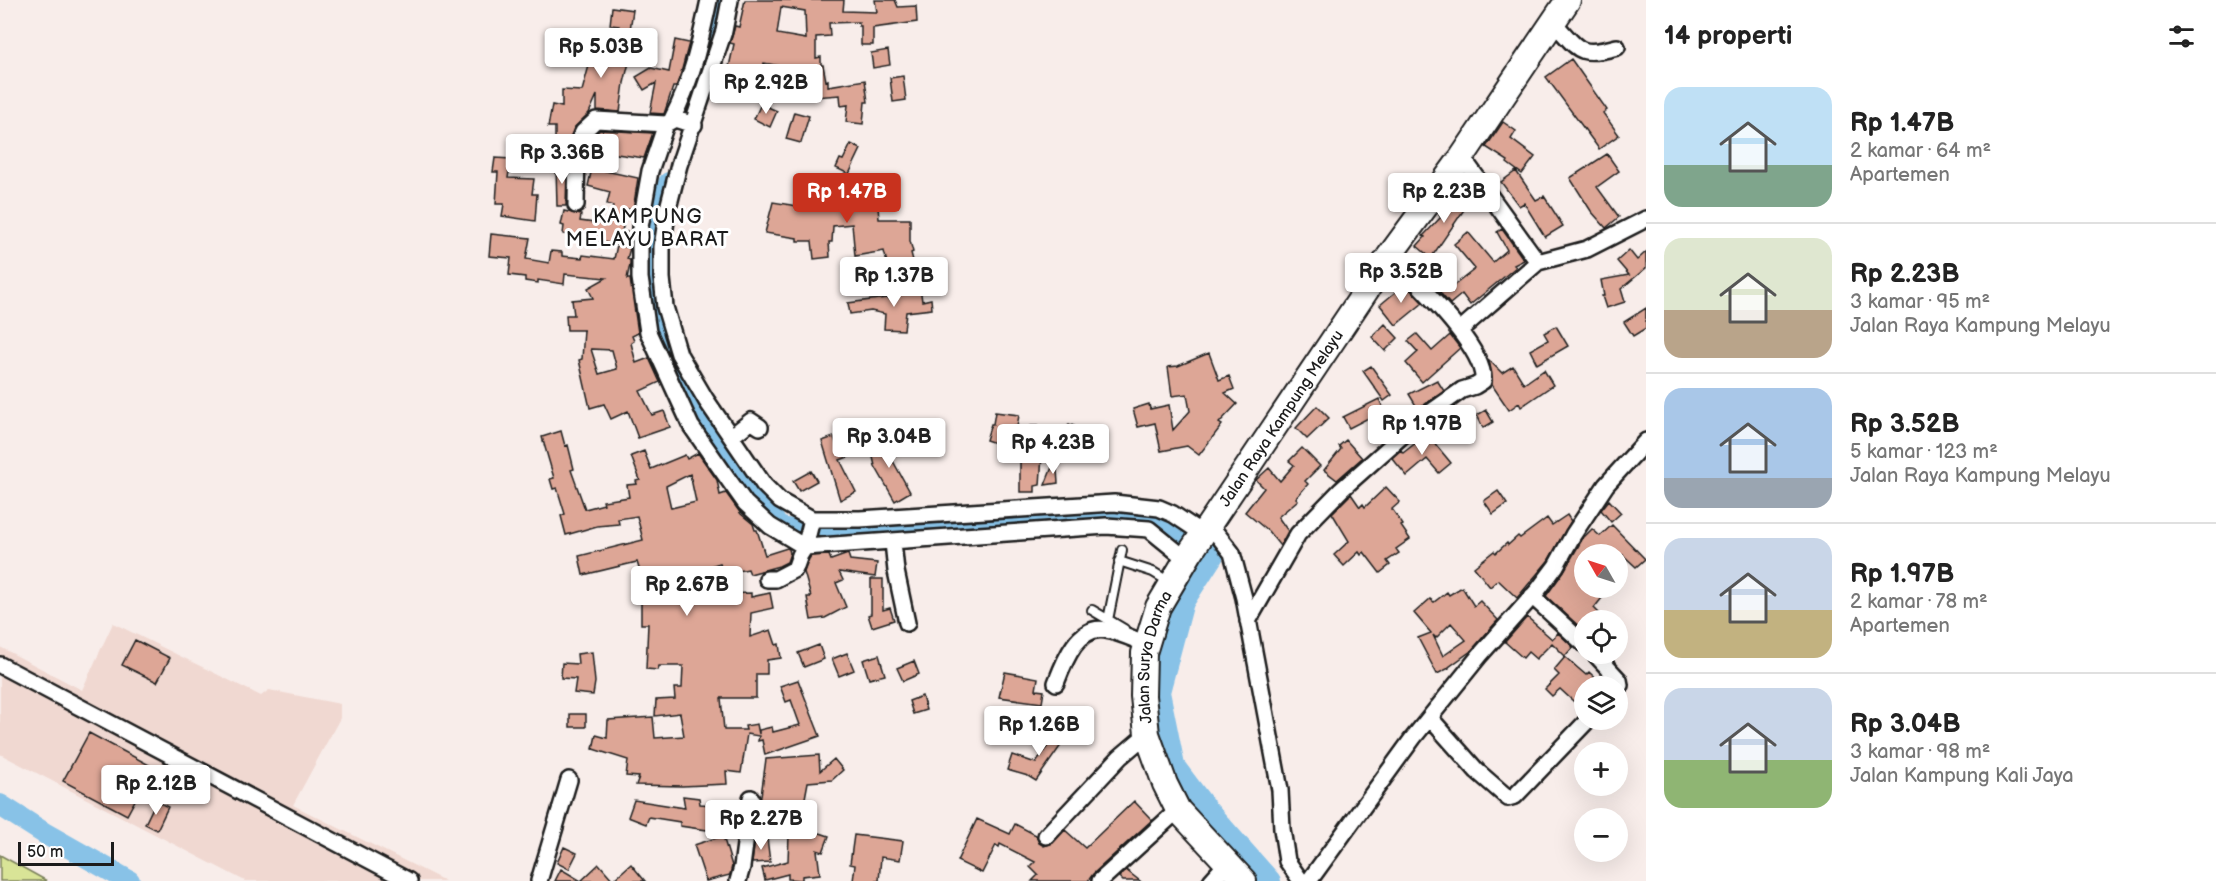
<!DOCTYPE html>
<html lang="id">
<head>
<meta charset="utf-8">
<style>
	:root { --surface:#fff; --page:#f6f6f6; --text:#222; --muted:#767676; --line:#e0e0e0; --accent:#c8321e }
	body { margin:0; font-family:"Balsamiq Sans",sans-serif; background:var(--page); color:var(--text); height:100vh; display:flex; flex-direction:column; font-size:22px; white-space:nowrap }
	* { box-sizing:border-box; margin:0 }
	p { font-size:20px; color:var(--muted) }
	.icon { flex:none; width:33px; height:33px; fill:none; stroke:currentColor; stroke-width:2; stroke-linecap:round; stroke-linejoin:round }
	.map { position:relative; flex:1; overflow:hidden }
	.panel { display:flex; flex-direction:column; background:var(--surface); width:570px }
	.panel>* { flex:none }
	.needle { width:39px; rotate:309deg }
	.buttons { position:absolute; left:1574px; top:544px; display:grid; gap:12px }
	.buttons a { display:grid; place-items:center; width:54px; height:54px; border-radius:50%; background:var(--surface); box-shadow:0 6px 24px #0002; font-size:30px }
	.scale { position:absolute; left:18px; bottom:15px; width:96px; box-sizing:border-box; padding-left:6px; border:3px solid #1c1c1c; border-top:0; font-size:16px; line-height:21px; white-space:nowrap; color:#1c1c1c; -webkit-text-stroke:4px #fff; paint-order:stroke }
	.price { position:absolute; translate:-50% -51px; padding:0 14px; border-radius:6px; background:#fff; color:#222; font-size:20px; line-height:39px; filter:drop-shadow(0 2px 3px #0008) }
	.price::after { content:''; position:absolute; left:50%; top:36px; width:18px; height:14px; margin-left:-9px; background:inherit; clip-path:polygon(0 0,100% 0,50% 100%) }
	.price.selected { background:var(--accent); color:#fff }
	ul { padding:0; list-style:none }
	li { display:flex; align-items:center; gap:18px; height:150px; padding:0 18px }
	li+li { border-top:2px solid var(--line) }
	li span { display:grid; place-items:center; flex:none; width:168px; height:120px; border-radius:18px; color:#555 }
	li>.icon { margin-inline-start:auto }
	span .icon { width:72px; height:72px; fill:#fffc; stroke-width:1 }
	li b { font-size:26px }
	h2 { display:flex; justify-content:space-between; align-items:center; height:72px; padding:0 18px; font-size:26px }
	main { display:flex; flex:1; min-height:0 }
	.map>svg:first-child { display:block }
	.built { fill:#f0d8d1 }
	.green { fill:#d9e497; stroke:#7a805a; stroke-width:1.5 }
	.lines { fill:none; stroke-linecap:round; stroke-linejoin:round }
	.river { stroke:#88c2e7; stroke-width:22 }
	.building { fill:#dda696; stroke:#1c1c1c; stroke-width:1.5; fill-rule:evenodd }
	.lane-casing { stroke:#1c1c1c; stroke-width:12 }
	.street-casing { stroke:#1c1c1c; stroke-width:20 }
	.primary-casing { stroke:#1c1c1c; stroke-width:28 }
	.lane { stroke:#fff; stroke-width:8 }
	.street { stroke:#fff; stroke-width:15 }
	.primary { stroke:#fff; stroke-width:24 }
	.labels { text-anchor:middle; stroke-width:6; stroke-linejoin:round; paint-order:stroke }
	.street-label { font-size:16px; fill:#1c1c1c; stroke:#fff }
	.quarter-label { font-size:20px; letter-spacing:1.5px; fill:#1c1c1c; stroke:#fff }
</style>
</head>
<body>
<main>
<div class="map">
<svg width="1646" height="881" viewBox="0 0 1646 881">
	<rect width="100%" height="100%" fill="#f8edea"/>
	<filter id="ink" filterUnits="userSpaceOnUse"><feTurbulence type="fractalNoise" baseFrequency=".0167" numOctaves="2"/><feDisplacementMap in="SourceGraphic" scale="12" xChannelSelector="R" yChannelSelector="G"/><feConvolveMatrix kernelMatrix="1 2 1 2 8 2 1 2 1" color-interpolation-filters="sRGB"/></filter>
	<g filter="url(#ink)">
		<!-- built -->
		<path class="built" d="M113,623L261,696L269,690L340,704V718L293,805L445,881H245L0,754V647L82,690Z"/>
		<!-- green -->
		<path class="green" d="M0,855L47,881H0Z"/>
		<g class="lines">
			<!-- river -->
			<path class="river" d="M706,66L724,0
				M669,183L658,218L656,315L704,413L778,527L819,537L1110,510L1169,523L1213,555L1183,602L1159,692L1174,766L1207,810L1270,881
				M0,805L44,833L129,881"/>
		</g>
		<!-- building -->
		<path class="building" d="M745,0H844L843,11L877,12L875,0H895L898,7L916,6L917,22L873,28V45H861V26H859V22L829,23L830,36L816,37V58L821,57V65H823L826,81L828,80V86L865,80L868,102H865L863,124L846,122L848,105L841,106L840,95L814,97V85L802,84L807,70L799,67L797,69L764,63L761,78L742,74L739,88L725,85L734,44L730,43L735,26L739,27ZM781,7L805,11L806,39L777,34Z
			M612,7L633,10L630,30L657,38L652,56L632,50L624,83L620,112L597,110V95L589,113L574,128L567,147L555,145V127H548L552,105L562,107V90L582,91L590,62L583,60L588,47L613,56L619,26L610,25Z
			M675,40L689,43L681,73L676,87H673L664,114L650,113L656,83L644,90L636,77L651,68L669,72Z
			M888,50L890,65L873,68L871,53Z
			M1571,59L1607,110L1603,113L1619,135L1599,149L1546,77Z
			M903,76L906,100L893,102L890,78Z
			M761,104L777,111L770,127L754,119Z
			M794,112L809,116L801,143L786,139Z
			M1503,122L1516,131L1511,139L1535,157L1522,174L1507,163L1508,161L1486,147Z
			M600,130L653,133L644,158L610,153L611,145H596V133Z
			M851,144L861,149L849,174L836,168L840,159L843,160Z
			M1607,154L1619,171L1597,187L1619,217L1606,228L1591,211L1570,178Z
			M495,158L511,159L508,178L534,179L532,194H537L535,221L502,216L504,204H496L498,172H493Z
			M556,166H567L566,206H557Z
			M592,168L638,178L633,210L627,209L622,231L627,232L623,246L563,234L564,226L561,225L564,211L581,215L580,221L609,225L613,206L607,204L610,192L588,186Z
			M1516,171L1536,200L1544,196L1563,226L1545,237L1524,203L1519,206L1501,182Z
			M846,181L844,185L876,182L879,219H910V241L913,252L911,253L915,268L890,275L884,251L855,256L852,224L833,226L832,242H829L830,257L814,259L812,241H797V238L765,233L773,202L797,206H825L823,182Z
			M1455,191L1470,201L1431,258L1417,246L1425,237L1423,236L1441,217L1439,215Z
			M1502,229L1524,260L1514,265L1516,267L1470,305L1462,294L1450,304L1442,295L1430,274L1439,268L1452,287L1475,269L1454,244L1468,232L1493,262L1507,250L1497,232Z
			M491,234L530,238L526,259L549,263L551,251L562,252V256L582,258L583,255L614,259L617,245L630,248L627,259L630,260V264L627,279H630L638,333L632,336L634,341L631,343L636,363L649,358L660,382L640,391L652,415L664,411L670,427L638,438L628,411L611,419L604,404L590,408L579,360L582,359L584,330H567L566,315H574L572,300L593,298L588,288L606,278L565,274L564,284L538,280V283L525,281V277L509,275L511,258L489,256ZM591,349L612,350L617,369L599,374Z
			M1629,250L1637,260L1646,252V268L1621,289L1625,302L1606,308L1602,296H1604L1601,280L1629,275L1617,261Z
			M1405,284L1423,303L1396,325L1380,305Z
			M920,287L922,301L931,299L932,309L906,312L904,330L884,329L885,314L871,311L850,314L848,303L886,298L894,300L895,292L911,293L910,289Z
			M1646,308V328L1633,336L1624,322Z
			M1385,324L1398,338L1385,351L1372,337Z
			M1556,326L1568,346L1537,364L1530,350L1548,340L1544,333Z
			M1417,334L1432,351L1450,335L1460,348L1422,382L1406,363L1418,352L1408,341Z
			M1209,353L1219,380L1229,376L1234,389L1225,393L1237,404L1219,423L1222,425L1199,455L1187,446L1161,451L1155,423L1138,427L1133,409L1149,404L1150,409L1169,405L1173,430L1190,411L1187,394L1172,396L1168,367L1178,366Z
			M1488,359L1502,373L1513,366L1524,384L1544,370L1553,385L1521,407L1519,403L1509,410L1492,385L1490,365Z
			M1371,366L1392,395L1384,401L1363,371Z
			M1437,380L1444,391L1418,409L1409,394Z
			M1379,399L1384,410L1349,428L1343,417Z
			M1317,406L1329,418L1307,439L1296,428Z
			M1455,407L1458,410L1430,432L1427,427Z
			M1486,410L1493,422L1483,428L1477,415Z
			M995,412L1019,415L1017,427L1013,426L1007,447L986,440L991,424H993Z
			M866,424L870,449L840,460L856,492L840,500L822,441L834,437L838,450L858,442L855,426Z
			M1069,424L1085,431L1079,445L1063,439Z
			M1031,426H1044L1040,485L1035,486V492H1020V457L1028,458Z
			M561,431L565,446L568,445L574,469L571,470L585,509L604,504L603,501L629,497L627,485L637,484L636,481L640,480L631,456L644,451L651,469L685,455L687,459L698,453L717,480L720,495L726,493L741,514L753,524L755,530H757L765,555L787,548L789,549L790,553L787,562L779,566L750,574L748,569L722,574L720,563L694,571L695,574L692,575V580L658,586L659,592H692L693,595L751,593V597L770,593L773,608L751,613L750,637L771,630L776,645L779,644L781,658L767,660V674H756V698H721L724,730H746L745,726L757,724L759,734V730L772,727L773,732L800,725L791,700L786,702L780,686L798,680L820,736L765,755L762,740L758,741L759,736L747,734L741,773L726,771L727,784L682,786L636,785L639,777L626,776L628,760L593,749L596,735L607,738L608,720L653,717L655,738L684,736L680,713L655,716L656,700L675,699L674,688H682L683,666H659L658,670L646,669L648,624H641V597H648L637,562L583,575L579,556L643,540L637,516L618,519L619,524L597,526L566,535L561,516L565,514L557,488L553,489L550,479L554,478L542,437ZM690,474L696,502L671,508L666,486Z
			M1427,434L1451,463L1439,473L1427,459L1407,476L1392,458L1401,450L1403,453Z
			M888,439L893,461L910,492L895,501L875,466L870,444Z
			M1346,440L1362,458L1337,480L1324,470L1341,449L1339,446Z
			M1302,448L1320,466L1305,481L1308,484L1296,498L1298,500L1278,517L1288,531L1280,546L1268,531L1245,512L1264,488L1256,480L1269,468L1280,481L1294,465L1289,461Z
			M1056,457L1058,483L1045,485Z
			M811,471L817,481L799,491L793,481Z
			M1386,487L1400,502L1392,509L1403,525L1401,526L1410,539L1396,549L1399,553L1387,561L1390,565L1380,573L1364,552L1361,555L1359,552L1344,566L1334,555L1349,541L1332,513L1351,494L1360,507L1363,504L1365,507Z
			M1498,491L1507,504L1493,514L1484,501Z
			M1609,500L1621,513L1611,522L1601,510Z
			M1567,515L1571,521L1548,561L1517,598L1498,580L1490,587L1474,567L1494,551L1496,553L1507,543L1508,545L1518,536L1520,538L1547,518L1552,525Z
			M1612,525L1645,559L1636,567L1623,555H1584V588H1610L1594,608L1601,615L1595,621H1584V631L1546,596L1564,571L1583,538L1592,529L1600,536Z
			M848,554L850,560L877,563L875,577L839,572L843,580L836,583L846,607L825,618L811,620L807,597H811L804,572L809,559L811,556L829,555L831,560Z
			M871,579H883V610L890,608L894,620L872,627L868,615L871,614Z
			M1462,587L1474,606L1480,601L1498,620L1471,651L1449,667V668L1437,674L1418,638L1431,633L1414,613L1430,599L1434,602L1447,592L1449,595ZM1451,623L1466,640L1443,656L1433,635L1436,638Z
			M1527,617L1552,639L1558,633L1573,647L1565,656L1552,643L1536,659L1528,652L1523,658L1505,642Z
			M135,640L170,658L157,682L122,665Z
			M819,645L824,659L804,667L798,653Z
			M592,652L595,682L593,695L574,693L576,679L561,678L562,663L578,664L577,654Z
			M847,653L854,670L839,676L832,659Z
			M879,655L885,675L869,679L863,660Z
			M1565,657L1586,675L1589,672L1605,687H1584V711L1560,689L1552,696L1545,689L1559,675L1554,670Z
			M914,661L919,674L903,681L897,668Z
			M1005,672L1038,678L1036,690L1044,691L1042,703L999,697Z
			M922,696L926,710L913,714L909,701Z
			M570,714H586V727H570Z
			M1062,725L1071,731L1036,781L1028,776L1007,770L1012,755L1036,763Z
			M89,733L153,767L127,815L63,781Z
			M819,755L820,771L834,759L843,770L832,780L808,782L802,814L810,817L805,828L829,836L823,852L817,850L820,874L802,876V880L788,879V874L765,880L762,868L788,861L789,835L805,833V828L804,832L757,825L766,759Z
			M683,796L699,798L700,804L726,806V803L736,804L733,821L717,818L721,832L680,826V822L649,817L646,824L628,817L634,800L685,808Z
			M156,801L168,807L157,830L145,824Z
			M1134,801L1152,820L1093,874L1088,881H1032L1038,875L1030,867L1035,862L1000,844L999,847L996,845L982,873L957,861L977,819L1010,834L1015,824L1036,835L1039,843L1044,846L1053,843L1065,830L1085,848Z
			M854,835L903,841L900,860L881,857L879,881H853L855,865L850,864Z
			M723,836L732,866L730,875L706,881L694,845Z
			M767,838L770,862L752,863L755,839Z
			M564,847L577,853L569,869L557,863Z
			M599,864L613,880L631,864L645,881H555L561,869L581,881Z
			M1126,870L1140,881H1123L1119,877Z"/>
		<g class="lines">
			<defs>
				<path id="lane" d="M1119,561L1153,572L1168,581
					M1092,610L1124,629
					M1108,620L1122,550"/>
				<path id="street" d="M730,0L724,31L679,165L668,208L662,247V278L665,307L679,354L706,400L764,485L780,501L812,519H860L1114,503L1159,508L1173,514L1203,534
					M1553,22C1579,49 1577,58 1617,47
					M672,119C692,81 700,42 709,0
					M666,124L650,171L640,227V278L648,332L691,426L728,479L745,503L770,526L805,547L812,519
					M1462,157L1538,262
					M576,205L577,144L583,132L596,120L666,124L675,119L694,125
					M1460,330L1538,262L1587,249L1646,219
					M732,436L751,421L760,427
					M1209,524L1232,553L1244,598L1280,790L1282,829L1287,861L1301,881
					M893,542L896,571L907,623
					M767,579H776L795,569L800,555L805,547L1106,526L1149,529L1186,559
					M1532,596L1584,644
					M1248,621L1298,534L1341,490L1421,419L1462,390L1475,386L1483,381C1486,347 1413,280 1390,255
					M1595,654L1619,680L1620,685L1617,690
					M0,665L409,881
					M1056,683C1064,662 1078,624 1106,630C1120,632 1133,639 1146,644
					M1430,718L1477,771L1508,798L1515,796L1588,720
					M1046,836L1120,757L1147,734
					M539,881L569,780
					M738,881L742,867L751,798
					M1100,881L1178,810
					M1211,881L1227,863
					M1309,881L1413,738L1480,655L1538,590L1556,566L1573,535L1606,485L1646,441"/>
				<g id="primary">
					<path id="s1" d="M1244,881L1178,810L1165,784L1147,734L1143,696L1144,653L1158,607L1190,553L1390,255L1462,157L1568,0"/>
				</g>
			</defs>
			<!-- lane casing -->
			<use href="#lane" class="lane-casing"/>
			<!-- street casing -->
			<use href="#street" class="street-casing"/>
			<!-- primary casing -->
			<use href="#primary" class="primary-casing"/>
			<!-- lane -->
			<use href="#lane" class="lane"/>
			<!-- street -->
			<use href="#street" class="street"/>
			<!-- primary -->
			<use href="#primary" class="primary"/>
		</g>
	</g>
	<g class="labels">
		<!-- street labels -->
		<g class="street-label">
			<text dy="6" stroke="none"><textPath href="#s1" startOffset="534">Jalan Raya Kampung Melayu</textPath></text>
			<text dy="6" stroke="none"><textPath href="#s1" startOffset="258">Jalan Surya Darma</textPath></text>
		</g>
		<!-- quarter labels -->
		<g class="quarter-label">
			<text x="648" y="223">KAMPUNG<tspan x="648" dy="23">MELAYU BARAT</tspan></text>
		</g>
	</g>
</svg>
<div class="buttons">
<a><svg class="needle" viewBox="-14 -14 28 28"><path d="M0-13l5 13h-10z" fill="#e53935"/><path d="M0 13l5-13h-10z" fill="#767676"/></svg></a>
<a><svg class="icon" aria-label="locate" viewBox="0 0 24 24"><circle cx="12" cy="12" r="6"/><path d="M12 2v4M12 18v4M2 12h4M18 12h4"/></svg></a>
<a><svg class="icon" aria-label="layers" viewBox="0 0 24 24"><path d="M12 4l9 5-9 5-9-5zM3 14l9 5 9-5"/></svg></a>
<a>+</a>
<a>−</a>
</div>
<div class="scale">50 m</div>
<b class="price" style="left:601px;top:79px">Rp 5.03B</b>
<b class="price" style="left:766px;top:115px">Rp 2.92B</b>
<b class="price" style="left:562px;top:185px">Rp 3.36B</b>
<b class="price selected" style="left:847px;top:224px">Rp 1.47B</b>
<b class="price" style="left:1444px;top:224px">Rp 2.23B</b>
<b class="price" style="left:1401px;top:304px">Rp 3.52B</b>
<b class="price" style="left:894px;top:308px">Rp 1.37B</b>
<b class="price" style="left:1422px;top:456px">Rp 1.97B</b>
<b class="price" style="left:889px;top:469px">Rp 3.04B</b>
<b class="price" style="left:1053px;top:475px">Rp 4.23B</b>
<b class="price" style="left:687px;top:617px">Rp 2.67B</b>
<b class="price" style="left:1039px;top:757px">Rp 1.26B</b>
<b class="price" style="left:156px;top:816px">Rp 2.12B</b>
<b class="price" style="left:761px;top:851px">Rp 2.27B</b>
</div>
<section class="panel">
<h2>14 properti<svg class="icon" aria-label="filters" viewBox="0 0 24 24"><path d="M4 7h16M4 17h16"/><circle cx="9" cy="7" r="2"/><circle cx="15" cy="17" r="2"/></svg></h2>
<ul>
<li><span style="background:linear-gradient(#bfe0f5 65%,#7fa58c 0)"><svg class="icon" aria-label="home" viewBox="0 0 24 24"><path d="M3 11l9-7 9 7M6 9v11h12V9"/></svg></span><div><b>Rp 1.47B</b><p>2 kamar · 64 m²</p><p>Apartemen</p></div></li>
<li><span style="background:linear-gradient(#dfe7d0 60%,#b9a48a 0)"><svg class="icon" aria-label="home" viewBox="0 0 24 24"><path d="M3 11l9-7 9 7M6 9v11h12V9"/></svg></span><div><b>Rp 2.23B</b><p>3 kamar · 95 m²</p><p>Jalan Raya Kampung Melayu</p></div></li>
<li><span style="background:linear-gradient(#a9c7e8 75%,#9aa5b1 0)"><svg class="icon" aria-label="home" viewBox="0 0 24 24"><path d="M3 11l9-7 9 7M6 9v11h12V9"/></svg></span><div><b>Rp 3.52B</b><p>5 kamar · 123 m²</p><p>Jalan Raya Kampung Melayu</p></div></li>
<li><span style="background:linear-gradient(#c9d6e8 60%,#c2b280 0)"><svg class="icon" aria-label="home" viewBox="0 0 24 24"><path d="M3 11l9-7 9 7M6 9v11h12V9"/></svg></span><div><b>Rp 1.97B</b><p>2 kamar · 78 m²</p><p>Apartemen</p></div></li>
<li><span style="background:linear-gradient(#c9d6e8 60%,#8fb573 0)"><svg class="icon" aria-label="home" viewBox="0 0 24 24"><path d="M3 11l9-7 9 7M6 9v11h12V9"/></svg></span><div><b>Rp 3.04B</b><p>3 kamar · 98 m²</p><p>Jalan Kampung Kali Jaya</p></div></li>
</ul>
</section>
</main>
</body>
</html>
